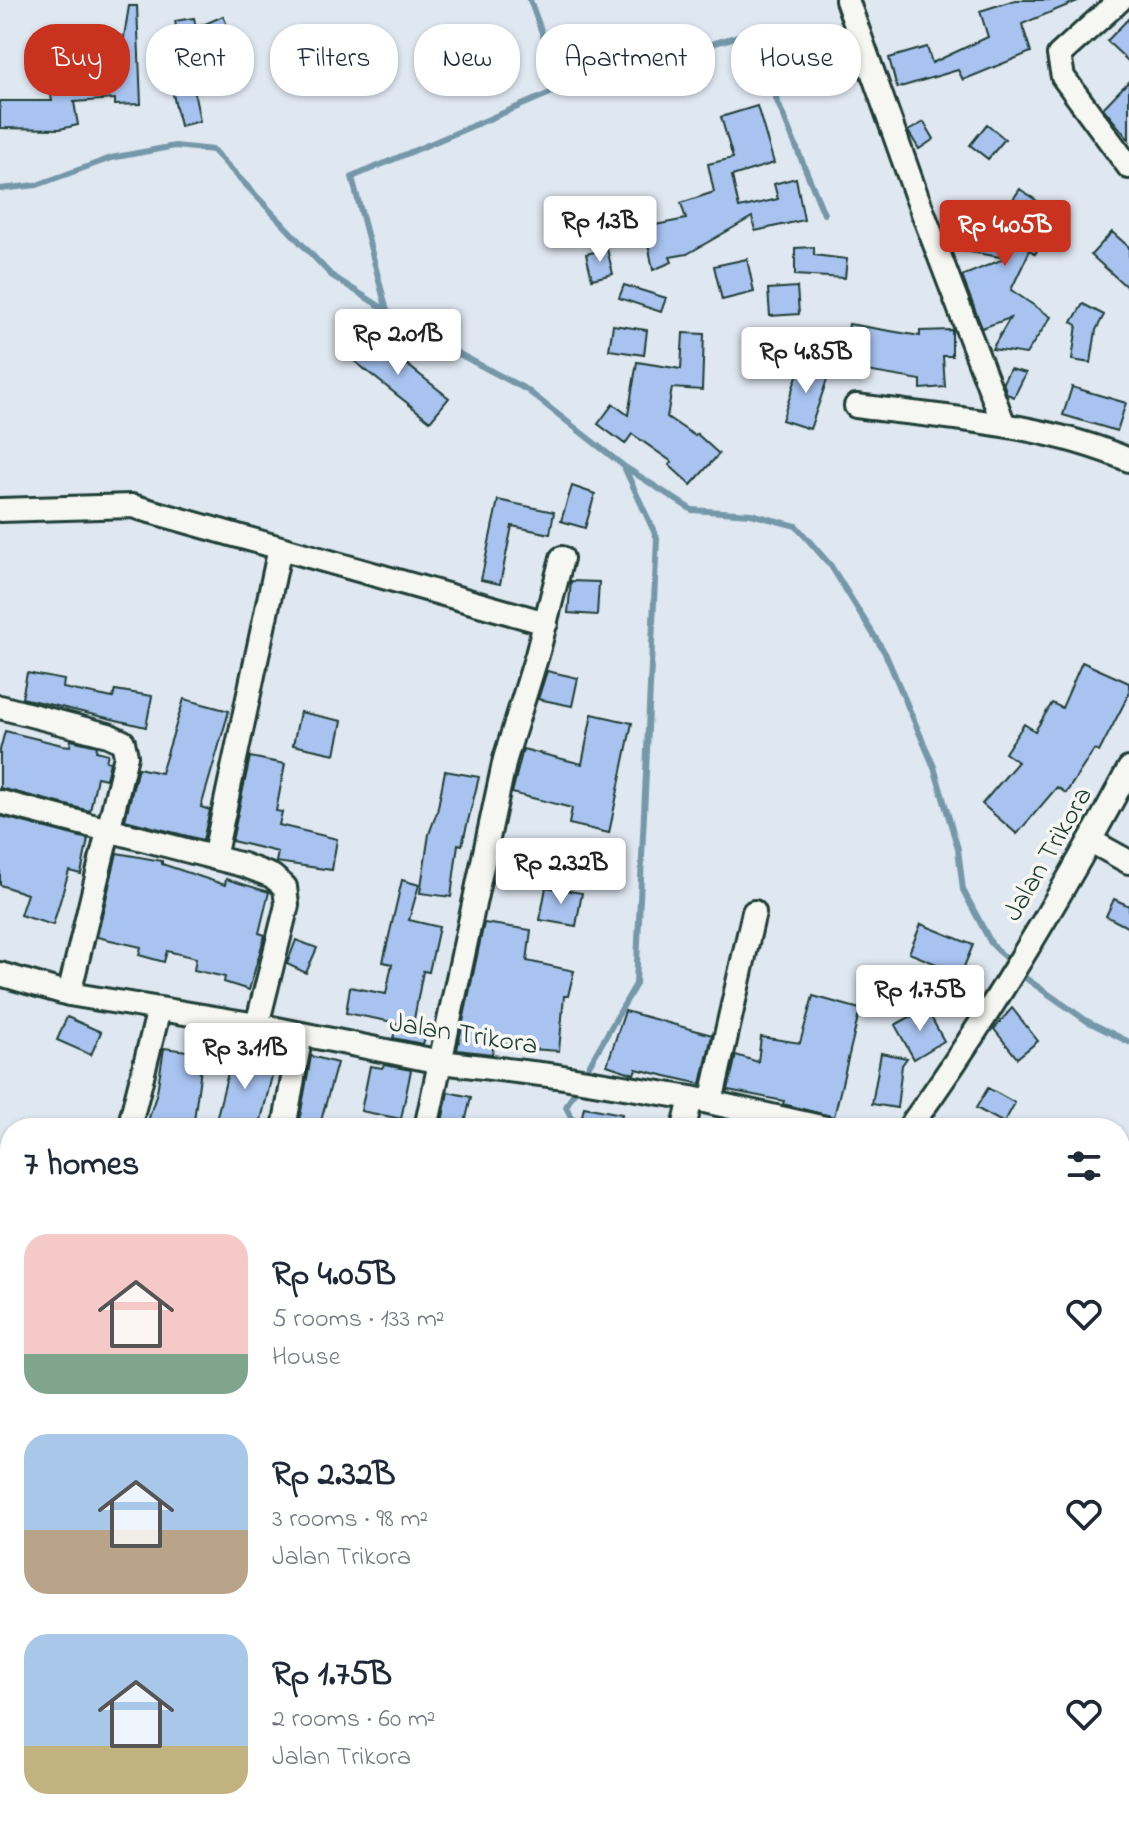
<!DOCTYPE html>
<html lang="en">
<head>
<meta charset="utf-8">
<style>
	:root { --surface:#fff; --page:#f6f6f7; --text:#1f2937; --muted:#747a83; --accent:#c8321e }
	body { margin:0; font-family:"Indie Flower",sans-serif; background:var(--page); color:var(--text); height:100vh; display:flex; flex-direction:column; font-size:30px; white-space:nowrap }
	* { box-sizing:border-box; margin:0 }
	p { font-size:26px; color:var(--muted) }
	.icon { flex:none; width:44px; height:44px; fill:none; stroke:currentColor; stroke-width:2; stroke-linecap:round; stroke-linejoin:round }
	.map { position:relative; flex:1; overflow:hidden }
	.details { position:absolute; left:0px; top:1118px; width:1130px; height:712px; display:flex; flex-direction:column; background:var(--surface); border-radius:32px 32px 0 0; box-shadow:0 2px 6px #0004 }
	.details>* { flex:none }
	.top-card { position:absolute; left:24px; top:24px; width:1082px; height:72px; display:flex; gap:16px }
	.price { position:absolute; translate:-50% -68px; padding:0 18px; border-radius:8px; background:#fff; color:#222; font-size:26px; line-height:52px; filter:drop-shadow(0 2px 4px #0008) }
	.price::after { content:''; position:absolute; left:50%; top:48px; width:24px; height:18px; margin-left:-12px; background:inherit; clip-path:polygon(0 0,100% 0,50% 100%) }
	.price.active { background:var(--accent); color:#fff }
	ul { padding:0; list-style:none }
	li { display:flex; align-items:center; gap:24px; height:200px; padding:0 24px }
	li span { display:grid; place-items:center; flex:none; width:224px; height:160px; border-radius:24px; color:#555 }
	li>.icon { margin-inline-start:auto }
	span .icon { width:96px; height:96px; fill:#fffc; stroke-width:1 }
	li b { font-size:34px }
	h2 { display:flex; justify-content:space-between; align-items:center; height:96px; padding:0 24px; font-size:34px }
	.chip { padding:0 28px; border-radius:32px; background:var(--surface); box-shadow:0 2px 6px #0004; font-size:28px; line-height:72px }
	.chip.active { background:var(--accent); color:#fff }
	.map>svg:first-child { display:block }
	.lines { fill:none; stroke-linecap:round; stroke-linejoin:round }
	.stream { stroke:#7498a9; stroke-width:6 }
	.building { fill:#a8c3f0; stroke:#1f3d34; stroke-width:2 }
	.minor-casing { stroke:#1f3d34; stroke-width:28 }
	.minor { stroke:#f6f6f2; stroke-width:22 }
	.labels { text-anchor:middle; stroke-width:7; stroke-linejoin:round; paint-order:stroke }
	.street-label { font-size:28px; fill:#1f3d34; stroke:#f6f6f2 }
</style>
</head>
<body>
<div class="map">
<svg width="1129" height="1830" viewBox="0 0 1129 1830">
	<rect width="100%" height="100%" fill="#dfe7f1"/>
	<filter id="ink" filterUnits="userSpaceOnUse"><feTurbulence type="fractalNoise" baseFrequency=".0125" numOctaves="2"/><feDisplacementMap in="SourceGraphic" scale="16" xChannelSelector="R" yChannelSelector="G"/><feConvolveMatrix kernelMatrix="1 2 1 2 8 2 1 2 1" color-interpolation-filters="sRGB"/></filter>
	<g filter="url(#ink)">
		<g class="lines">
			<!-- stream -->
			<path class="stream" d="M562,88L749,33L824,214
				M0,189L37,185L111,158L175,146L213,150L331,275L431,339L527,390L625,467L692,510L751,514L796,526L831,566L885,653L934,767L958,849L963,890L991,943L1024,977L1087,1021L1129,1042
				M387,311L352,177L562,88L530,0
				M583,1076L636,984L657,538L625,469
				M577,1128L566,1107L578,1085"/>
		</g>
		<!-- building -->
		<path class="building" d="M1015,0H1080L1022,24L1031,52L963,80L958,70L897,88L889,58L927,47L932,63L988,37L980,11Z
			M129,6H137L141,104L115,105V99L74,102L78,125L60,129L0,128V101H52L50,90L80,83L78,58L121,55Z
			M223,16L235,43L201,59L183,63L175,21L194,18L196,28Z
			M1129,18V62L1107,41Z
			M192,81L200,121L180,126L171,85Z
			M1129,81V140L1103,108Z
			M757,106L774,163L732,176L739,208L778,199L774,184L796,178L804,220L755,231L752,217L687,254L670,257L672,262L653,270L645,227L686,219L681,203L714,192L708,164L733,158L721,117Z
			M924,122L934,139L919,149L908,131Z
			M987,124L1005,139L988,159L970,145Z
			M1020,189L1060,217L1035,254L1030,250L1011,290L1051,317L1026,354L992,349L1010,318L982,328L962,276L1006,258L952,249L950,245L955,214L999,220Z
			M1112,232L1129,247V289L1091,255Z
			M814,247V255L847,259L845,278L795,275V248Z
			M607,249L613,274L592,279L586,254Z
			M747,259L754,292L722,300L714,266Z
			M624,285L666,298L661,312L619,298Z
			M797,287L799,314L770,316L768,289Z
			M1083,304L1104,315L1096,330L1091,363L1072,360L1077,325L1072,322Z
			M849,324L920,336V331L952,330V356H943L945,387L921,389V380L842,367Z
			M613,325L647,330L644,355L609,350Z
			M366,332L449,398L430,421L348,356Z
			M683,333L704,334L702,390L672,388L667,417L695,436L697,434L719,454L691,485L669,465L672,462L632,434L625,444L598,424L613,404L628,415L637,362L681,369Z
			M802,361L830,371L810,429L782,420Z
			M1010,369L1026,373L1014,397L1007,394L1003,382Z
			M1072,387L1126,403L1117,431L1063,415Z
			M572,486L595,494L585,528L561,521Z
			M498,500L554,512L550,534L512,526L500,584L481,580Z
			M571,581L599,582L597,615L568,613Z
			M1082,662L1129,683V694L1099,752L1094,750L1066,793L1057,787L1017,834L982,804L1018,762L1005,753L1024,724L1035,731L1052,703L1062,708Z
			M547,671L578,678L572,706L538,699Z
			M27,673L64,680L63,688L113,698L115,690L152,696L146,727L22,698Z
			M184,699L229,711L201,807L210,810L203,840L125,820L138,768L161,773Z
			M300,712L342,721L335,754L293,745Z
			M592,714L632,723L609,833L569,824L572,808L512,793L523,749L582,764Z
			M5,731L62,745L70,746L71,740L97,746L96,751L108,754L106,761L110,762L106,779L97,777L90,811L0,788V750Z
			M250,757L285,764L276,811L282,812L279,825L337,839L332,870L276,862L278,852L232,841Z
			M445,771L479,777L462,845L458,844L451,897L420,893L429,834L437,812Z
			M0,816L88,839L81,874L69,871L53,925L20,915L27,894L0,885Z
			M117,853L162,861V864L225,885L226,879L269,892L259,933L265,935L249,990L224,982L225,977L194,970L196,958L167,951L164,962L139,955L141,947L97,937Z
			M402,880L419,885L409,920L439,927L429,972L423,971L412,1030L426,1035L423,1044L393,1038L398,1023L346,1013L350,987L386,994L392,964L383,962Z
			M546,887L582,893L576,926L540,920Z
			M1114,899L1129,906V928L1106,916Z
			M484,923L531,930L527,961L574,971L568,996H564L559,1051L531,1049V1044L494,1043L492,1054L457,1050Z
			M921,924L973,945L961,974L909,953Z
			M296,940L317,948L306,973L287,964Z
			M813,996L860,1009L834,1117L783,1104L784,1101L728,1090L736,1055L758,1062L761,1037L800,1043Z
			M926,1008L944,1041L914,1059L895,1025Z
			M1012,1008L1038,1041L1017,1058L994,1029Z
			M625,1011L712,1035L701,1084L636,1069L634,1074L607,1065Z
			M67,1017L101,1032L91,1055L57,1040Z
			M164,1048L203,1053L193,1128H146L157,1092Z
			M234,1049L276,1060L259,1128H214Z
			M881,1053L907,1058L902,1065L897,1108L872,1104Z
			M311,1056L337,1063L319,1128H298Z
			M384,1065L411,1070L401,1119L361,1111L370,1066L382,1068Z
			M988,1088L1015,1103L1004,1123L976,1108Z
			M448,1092L471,1097L464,1127L442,1122Z
			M584,1107L622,1114L619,1128L580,1125Z"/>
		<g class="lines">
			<defs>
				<path id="minor" d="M847,0L915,192L1004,425
					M1120,0L1059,55L1063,77L1129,167
					M856,406C948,418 1043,423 1129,460
					M0,510L132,506L546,623
					M0,707L108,735L123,742L126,756L69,994
					M0,802L243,865L272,876L285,887L287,905L257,1025
					M1091,841L1129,862
					M214,858L280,548
					M0,974L69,994L257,1025L441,1062L557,1076L691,1098L825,1128
					M711,1102L754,912
					M129,1128L159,1009
					M284,1128L301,1034
					M426,1128L505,759L537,655L562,558
					M684,1128L691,1098
					M909,1128C990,1016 1064,891 1129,769
					M556,1820L559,1830"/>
			</defs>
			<!-- minor casing -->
			<use href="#minor" class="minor-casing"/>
			<!-- minor -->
			<use href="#minor" class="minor"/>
		</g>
	</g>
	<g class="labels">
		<!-- street labels -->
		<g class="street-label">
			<text transform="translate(1046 853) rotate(-60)" y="10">Jalan Trikora</text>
			<text transform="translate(464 1032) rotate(9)" y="10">Jalan Trikora</text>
		</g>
	</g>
</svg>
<b class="price" style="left:600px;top:264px">Rp 1.3B</b>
<b class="price active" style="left:1005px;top:268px">Rp 4.05B</b>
<b class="price" style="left:398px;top:377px">Rp 2.01B</b>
<b class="price" style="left:806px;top:395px">Rp 4.85B</b>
<b class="price" style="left:561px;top:906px">Rp 2.32B</b>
<b class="price" style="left:920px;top:1033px">Rp 1.75B</b>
<b class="price" style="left:245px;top:1091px">Rp 3.11B</b>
<div class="top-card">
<a class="chip active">Buy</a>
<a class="chip">Rent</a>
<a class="chip">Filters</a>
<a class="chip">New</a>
<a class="chip">Apartment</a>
<a class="chip">House</a>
</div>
<section class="details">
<h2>7 homes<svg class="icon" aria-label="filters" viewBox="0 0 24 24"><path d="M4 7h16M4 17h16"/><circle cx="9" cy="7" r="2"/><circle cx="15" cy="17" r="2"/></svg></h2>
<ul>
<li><span style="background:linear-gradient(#f6c9c9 75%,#7fa58c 0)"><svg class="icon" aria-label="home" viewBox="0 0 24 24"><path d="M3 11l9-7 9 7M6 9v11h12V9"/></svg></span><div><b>Rp 4.05B</b><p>5 rooms · 133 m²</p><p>House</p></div><svg class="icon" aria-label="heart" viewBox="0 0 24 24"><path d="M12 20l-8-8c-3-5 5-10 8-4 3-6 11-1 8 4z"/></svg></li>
<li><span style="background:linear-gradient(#a9c7e8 60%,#b9a48a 0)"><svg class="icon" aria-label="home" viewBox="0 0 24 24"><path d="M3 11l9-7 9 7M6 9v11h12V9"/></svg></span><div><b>Rp 2.32B</b><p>3 rooms · 98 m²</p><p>Jalan Trikora</p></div><svg class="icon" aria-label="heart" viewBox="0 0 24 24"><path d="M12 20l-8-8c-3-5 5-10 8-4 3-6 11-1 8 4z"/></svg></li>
<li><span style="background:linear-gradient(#a9c7e8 70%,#c2b280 0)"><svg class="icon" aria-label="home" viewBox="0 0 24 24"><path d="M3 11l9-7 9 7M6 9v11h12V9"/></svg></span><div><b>Rp 1.75B</b><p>2 rooms · 60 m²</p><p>Jalan Trikora</p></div><svg class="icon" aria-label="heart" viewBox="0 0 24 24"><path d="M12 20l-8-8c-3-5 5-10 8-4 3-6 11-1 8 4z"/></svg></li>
</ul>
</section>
</div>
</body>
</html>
